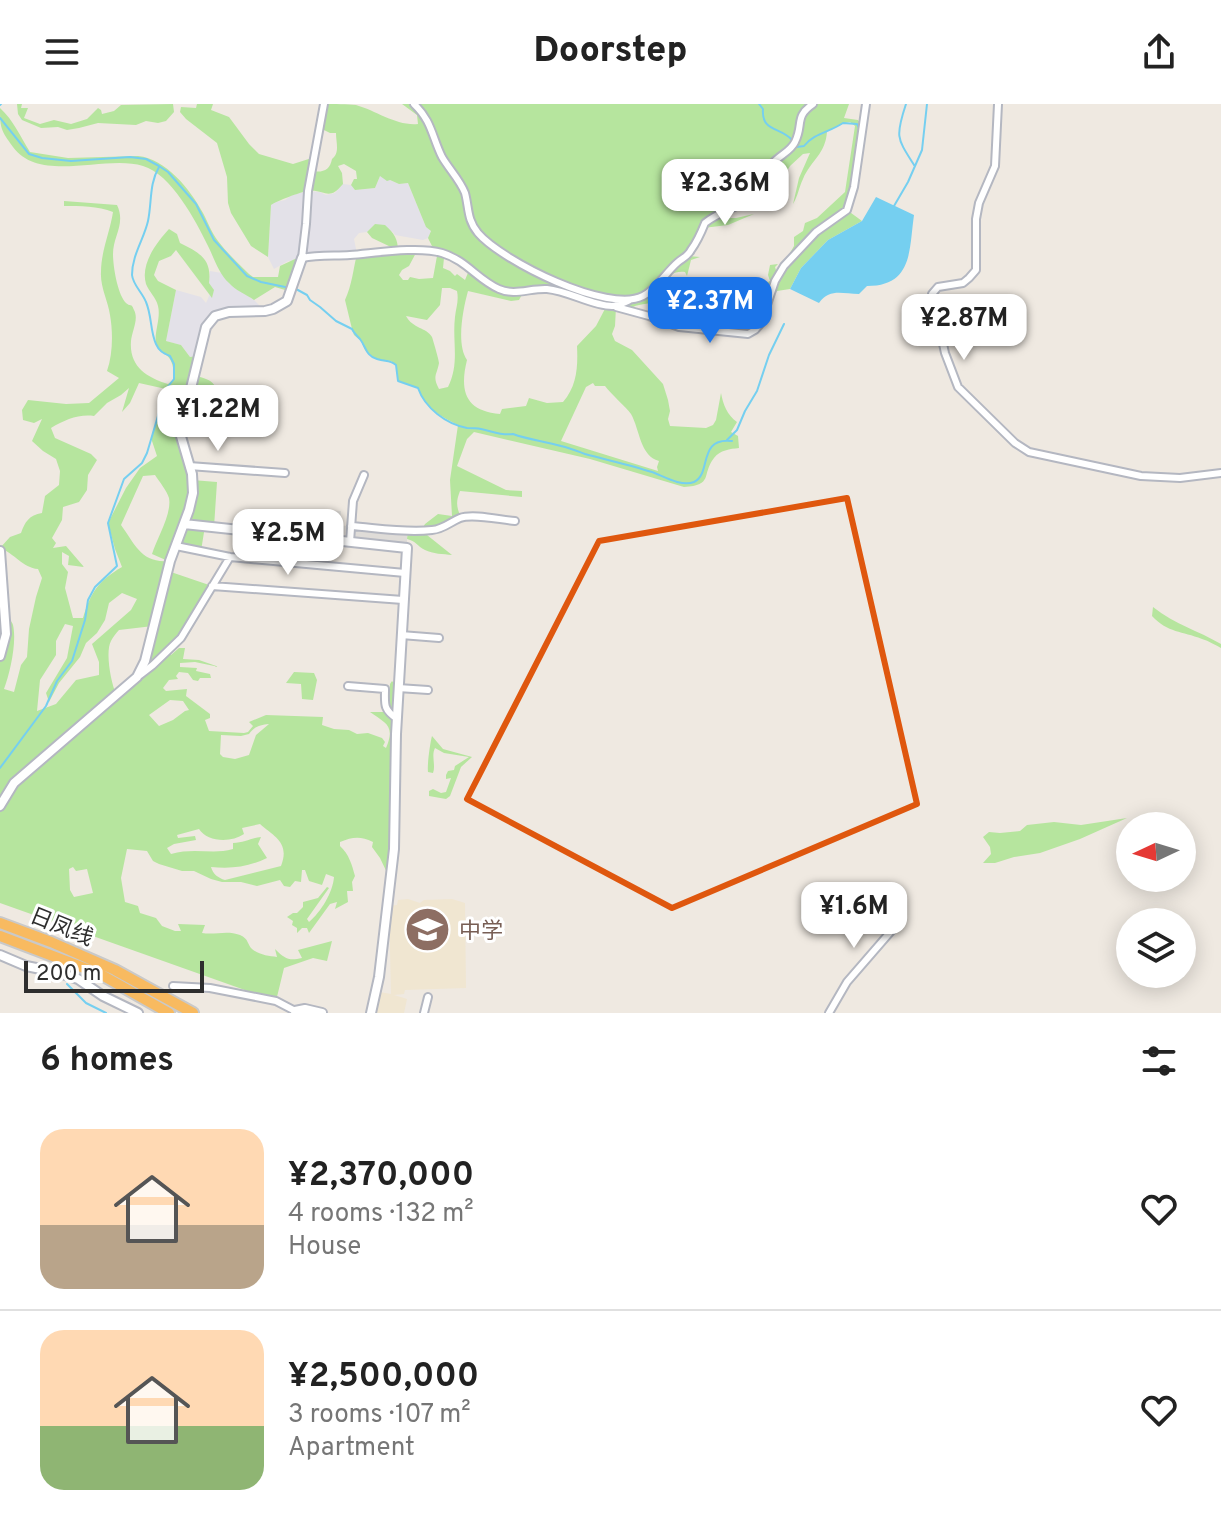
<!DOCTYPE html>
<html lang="en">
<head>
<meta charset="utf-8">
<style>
	:root { --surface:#fff; --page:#f6f6f6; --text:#222; --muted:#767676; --line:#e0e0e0; --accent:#1a73e8 }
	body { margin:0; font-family:Overpass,"Noto Sans SC",sans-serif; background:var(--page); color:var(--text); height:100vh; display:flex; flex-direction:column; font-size:30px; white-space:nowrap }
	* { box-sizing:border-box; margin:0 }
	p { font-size:26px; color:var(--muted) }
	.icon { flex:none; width:44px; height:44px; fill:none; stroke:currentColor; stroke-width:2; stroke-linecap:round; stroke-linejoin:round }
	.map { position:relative; height:909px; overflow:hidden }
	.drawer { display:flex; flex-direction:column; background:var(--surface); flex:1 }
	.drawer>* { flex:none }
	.needle { width:52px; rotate:266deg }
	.buttons { position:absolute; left:1116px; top:708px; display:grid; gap:16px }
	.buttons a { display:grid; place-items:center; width:80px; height:80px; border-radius:50%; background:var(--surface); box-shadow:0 4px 20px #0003; font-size:40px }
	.scale { position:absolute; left:24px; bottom:20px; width:180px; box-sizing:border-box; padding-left:8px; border:4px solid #2e2e2e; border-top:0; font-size:22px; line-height:28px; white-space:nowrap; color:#2e2e2e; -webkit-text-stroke:6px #fff; paint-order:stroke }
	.price { position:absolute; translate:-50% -68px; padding:0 18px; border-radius:16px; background:#fff; color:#222; font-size:26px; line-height:52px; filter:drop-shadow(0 2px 4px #0008) }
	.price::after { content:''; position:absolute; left:50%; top:48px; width:24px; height:18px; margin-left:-12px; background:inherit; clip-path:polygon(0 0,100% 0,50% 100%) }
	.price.selected { background:var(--accent); color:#fff }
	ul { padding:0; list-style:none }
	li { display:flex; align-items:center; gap:24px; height:200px; padding:0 40px }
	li+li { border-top:2px solid var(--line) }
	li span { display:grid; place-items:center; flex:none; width:224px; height:160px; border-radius:24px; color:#555 }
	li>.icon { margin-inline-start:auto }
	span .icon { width:96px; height:96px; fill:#fffc; stroke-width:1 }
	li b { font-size:34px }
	h2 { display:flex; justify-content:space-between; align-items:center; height:96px; padding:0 40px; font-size:34px }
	header { display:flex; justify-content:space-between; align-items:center; height:104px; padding:0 40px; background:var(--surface); font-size:36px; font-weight:800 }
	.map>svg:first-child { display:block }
	.industrial { fill:#e3e1e8 }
	.education { fill:#f0e6d1 }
	.green { fill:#b6e59e; fill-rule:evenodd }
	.plaza { fill:#dfdcd8 }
	.water { fill:#75cff0 }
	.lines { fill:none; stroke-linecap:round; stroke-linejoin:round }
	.stream { stroke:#75cff0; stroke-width:2 }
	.minor-casing { stroke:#b4b7c1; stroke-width:10 }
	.tertiary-casing { stroke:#b4b7c1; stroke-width:12 }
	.trunk-casing { stroke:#c9c9c9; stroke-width:14 }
	.minor { stroke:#fff; stroke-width:6 }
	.tertiary { stroke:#fff; stroke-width:8 }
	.trunk { stroke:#f8ba60; stroke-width:10 }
	.marked { fill:none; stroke:#df570e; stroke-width:6; stroke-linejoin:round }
	.labels { text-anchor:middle; stroke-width:6; stroke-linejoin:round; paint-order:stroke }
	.street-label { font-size:22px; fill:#2e2e2e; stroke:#fff }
	.education-label { font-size:22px; fill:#785e54; stroke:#fff; text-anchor:start }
</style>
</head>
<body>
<header><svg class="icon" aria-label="menu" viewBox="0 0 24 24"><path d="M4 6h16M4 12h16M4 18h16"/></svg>Doorstep<svg class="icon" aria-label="share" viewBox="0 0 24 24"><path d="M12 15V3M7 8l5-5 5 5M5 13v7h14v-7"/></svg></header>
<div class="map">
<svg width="1221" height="909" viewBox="0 0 1221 909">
	<rect width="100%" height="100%" fill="#efe9e1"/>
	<!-- industrial -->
	<path class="industrial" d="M380,72L399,80L408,79L426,123L431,127L428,134L423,136L395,131L393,128L375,120L367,128L359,129L354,135L357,150L288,157L274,165L268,153L271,101L276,98L285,96L294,90L308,87L320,88L326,91L335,89L343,80L351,81L355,86L375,84Z
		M210,167L222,169L230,180L254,196L265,207L215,212L198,252L190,253L181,241L166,237L176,186L201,193L206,199L210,190L213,193V186L209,179Z"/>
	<!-- education -->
	<path class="education" d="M408,795L420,799L424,796L452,795L465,799L466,884L405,886L404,890L394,891L407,895L404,909H375L380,888L391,890L389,802L397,801L398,796Z"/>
	<!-- green -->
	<path class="green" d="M17,0H22L21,4H28L24,14L40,20L54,16L71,20L87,15L98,4L101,6L102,10L114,7L121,1L173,0L174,8L166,17L158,19L146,17L136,21L98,19L79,24L67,26L58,23L41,24L22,16L18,10Z
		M197,0H213L211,6L229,13L249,40L259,50L293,60L315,53L312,67C323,69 330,66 332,55C340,49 336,39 336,29H330L320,24L324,0C335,0 347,0 356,1C377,7 396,22 418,20L417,11L402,0H849L844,14L858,16L862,22L847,106L862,117L828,136L801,164L790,185L777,187L774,192L769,191L771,184L755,183L745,185L744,181L749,177C757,181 763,181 770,177L768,171L770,161L778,160L775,163L776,166L781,167L793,153L790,149L794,142V133L803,127L805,119L817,114L845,88L855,22L850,18C841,19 835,24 827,27C826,50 811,56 803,75C799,83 798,92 793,100L799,74L810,49L803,50L790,62L785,70L779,89C775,91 771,91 766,93C751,99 735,106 721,114H736L754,110L728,121L703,124L688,152L700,153L691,156L687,172L685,168C663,166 669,184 659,195C653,201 640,199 633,203L649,212L616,203L615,222L612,230L615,237L632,246L663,280L668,296L670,307L668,315L670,322L706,324L713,321L716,316L721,289C723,300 727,311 737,318L731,328L738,332L739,344C730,345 720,346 714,354C701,371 714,381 684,383L590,355L474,328L467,335L457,362L506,386L522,387V393L460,387C456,397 456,403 461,413L450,421L422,427L452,451C443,450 433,450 425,446C417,442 416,437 407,435L408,426L421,427L425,420L438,410L452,412L450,376L458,321C439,311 426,305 418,284L398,277L396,261L391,257L375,255L365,246L361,237L354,231L352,225L345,196C352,181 353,166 357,150L393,144L372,134L367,128L375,120L385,121C394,129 398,135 398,147H417L409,162L402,166L399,171L403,176H408L410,173L419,175L433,174L437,152L444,154L443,164L450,167L455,172L457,170L465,176L470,164L435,148L428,134L431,127L426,123L408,79L399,80L390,76L387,77L380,72L375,84L355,86L351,81L354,75H357L356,67L344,60L338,62L342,69L343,80C328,98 326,85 308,87C300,88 277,97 271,101L268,153L251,142L231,109L228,99L227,73L217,39L186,15L180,8L181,3L196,4ZM442,184H450L457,187C459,197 456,203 455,213C452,238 460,259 448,283L439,285C432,272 437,271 439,259C439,256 433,236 432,233C426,223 413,225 406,212L427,216L440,201ZM468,187L511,197L519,196L524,187H563L607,201L596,222L577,242C578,263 577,282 563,298L547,299L529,294L526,302L502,305L500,310C466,307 459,288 467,256C456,240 463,205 468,187ZM593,279L595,282H605C611,290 626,303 631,310C640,326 640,352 659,357L657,363L658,367L561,337L586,283Z
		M0,4C14,17 20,32 30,48L68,54L138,52C166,55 190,85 203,109C208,118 211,128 218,137C227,149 238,159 249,170L253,173H278L280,162L295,155L302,154L291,190L285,186L275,183L254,196C247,191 235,186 229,179C219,170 214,154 208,142C196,117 171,70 143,62C106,50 40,80 13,43C1,26 0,25 0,4Z
		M64,97L117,101C126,120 113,132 113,150C113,162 117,188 125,198C131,204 131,198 134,206C139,215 132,227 131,237C129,262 146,273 168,280L174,275C174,243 159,255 156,239C154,228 161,214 158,202C156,193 149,188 146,180C140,160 157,138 169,125L177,130L180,139C200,149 212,155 209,179L214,186L212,194L176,146L171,152L159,157L154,171L158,177L176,186L166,237L181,241L190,253L198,252L194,272C215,275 218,282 220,303L186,304L180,329L192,376L217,378L214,423L205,422L201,447L176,442L168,467L212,482L171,545V551L179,544H185L183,555L199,556L219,563L195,558L180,559V563L197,564L196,567L210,570L211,574H200L198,577L193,576L188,569L179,568L176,572L178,575L169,576L163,584L166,587L187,585L186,592L210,610V614L205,616L209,627L244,629L248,628L253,622L249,618L266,611L323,613L322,621L334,625L349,626L357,630L368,629L382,634L385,638L383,642L386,644C396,621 385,619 370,608H388L390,580L392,577L398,584L391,777L380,754L372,743L373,738C360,732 353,733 340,738V742C349,750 352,761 355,772L352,778L353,787H347L348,798L335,805L337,798L330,800L309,829L307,824H302L297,829V824L292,821L293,817L287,813L293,809H297L303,803V798L318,794L327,783L329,784L307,815L309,818C321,808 333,788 334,773L326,770L322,781L309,777L305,766H302L301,778L295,777L290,783L284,782L280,776L257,782L241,778H222L211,775L194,767H182L159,760L153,757L147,747L127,745L121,774L125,798L138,802L140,809L156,814L162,822L175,827H181L178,820L205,821L202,829C216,831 227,826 240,831C249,835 247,840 252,845C259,851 269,852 277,853L275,845C285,855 289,857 302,854L298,846L332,837L327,857L313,854L284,864L276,897L0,799V552L5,510C8,514 12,517 13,521C17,538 10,569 4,585L14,588L21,561L27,553L29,525L36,493L42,474L38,465C23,464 14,449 0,444L10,433L21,429C25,418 29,411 42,409L45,392L59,381L60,367L56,355L43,347L32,337L42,315L34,319L23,316L22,306L28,296L66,300L89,299L119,274L107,267C113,250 113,228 110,211C108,197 100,183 101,168C101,147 110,128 113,108C98,102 80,102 64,102ZM139,279L166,285L151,334L157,352L140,364L126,384L108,419L115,445L122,463C98,477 91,488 83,514H73L65,484L68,468L62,460V448L69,452L68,461L84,463L66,442L53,444L56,439L52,434L62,416L63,403L79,398L87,386L88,371L97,356L91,350L55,334L51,324C65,316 78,310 94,312L107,299L121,291L129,284L122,308L130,299ZM155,371C159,377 167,387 169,394C172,410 157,434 152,450L168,457C141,459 135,440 121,421L143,372ZM122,489L137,495L131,506L92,540L99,558V571L76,576L56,600L37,607L40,576L56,551V537L65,520L73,522L67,554L46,589L49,598L59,579L80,553L86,539L97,529L105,516L109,499ZM153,522L137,573L116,590C111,579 105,548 111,537C113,533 116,529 119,526ZM170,596L183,597L189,606L185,607L173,616L159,622L149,611ZM269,620L256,631L249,651L235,655L223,653L220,650L221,631L241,632L249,630C255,622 260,621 269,620ZM260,720C275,733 290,739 281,762L225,776C218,774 213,770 211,763C232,765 248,763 267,754L258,740L261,733C251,734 244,739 233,739V745C212,751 195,743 171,750L167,744L174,740L196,736L195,732L178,734L177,731L199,725C207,738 231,739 244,730L242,724ZM73,763L76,767L87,765L93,789L74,793L70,786L69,765Z
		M1153,503C1176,521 1197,526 1221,540V544C1215,541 1209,537 1202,535C1182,527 1168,529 1152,512Z
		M294,568L314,569L317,576L313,596L302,595L301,580L286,579Z
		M432,632L443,645L472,653L461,663L450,692L446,695L429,692V687L433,685L441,689L446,688L451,674L446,675V671L448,667L454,666L455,662L469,653L444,649L435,644C431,652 436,661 433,669L428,668C427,662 430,639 432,632Z
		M1127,714L1080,735L1040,749L1014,753L995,759H983L991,750L990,743L983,733L989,728L1000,729L1020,727L1027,721L1054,718L1081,721Z"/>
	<!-- plaza -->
	<path class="plaza" d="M326,406L341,407L340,421L346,422L345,431L324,429Z
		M351,422L366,423L367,427L407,431V444L350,438Z"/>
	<!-- water -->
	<path class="water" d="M876,93L914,111C909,146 913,182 867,182L859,190C842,190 830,184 819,199L790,185L801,164L828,136L862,117Z"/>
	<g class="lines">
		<!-- stream -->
		<path class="stream" d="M759,0L763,5C761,28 781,23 792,36
			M906,0C895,33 897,34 914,61
			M0,1L1,0
			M0,14L29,50L42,54L71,57L130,53L146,55L159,62L168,68L196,100L214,136L247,172L261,178L290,184
			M797,43L804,42C814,29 830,28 843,19L857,20L859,24L855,54
			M894,102L908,78L922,46L927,0
			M296,185L307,191L310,196L320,203L336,217L352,225C354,229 357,232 360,235C366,243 366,252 377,255C386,258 389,255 396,261L398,277L418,284C425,304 446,320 467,324C472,324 476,324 481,325C492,327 501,332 513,330C529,336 545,337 561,342C570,344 577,347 585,350C607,356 630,361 652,368C663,372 681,383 694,378C712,370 697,333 732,337
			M727,336L737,326L745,307L757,287L769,251L784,220
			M0,664L46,602L57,577L72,557L85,516L88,496L95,483L117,462L108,419L124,375L142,359L147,349L166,285L174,275V260L170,252C163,249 159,247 156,240C150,227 152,212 146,198C142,188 133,181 132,171C132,151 144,135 148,117C152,98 149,80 159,63
			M67,880L86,899L106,909"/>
		<defs>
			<path id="minor" d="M324,0L308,87L306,120L302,154C318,151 334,152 350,151C376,149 418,142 442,149C466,156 478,176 499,185C514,192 531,184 547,185C569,187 592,202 612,202C618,202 625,198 630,196
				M414,0C432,17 432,33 442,53C449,65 460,76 465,89C469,104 467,116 478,129C502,157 608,210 643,192C657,185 666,168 678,158C683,154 688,152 691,146C697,138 701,129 705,119C721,106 745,102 758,87C765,79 766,67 773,59C780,51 791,47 795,38C804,20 794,13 813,0
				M998,0L995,62L979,99L976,115V166L969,174L963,179L938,183L932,190L945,249L958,283L1015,339L1029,348L1141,372L1180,374L1221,369
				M616,203L649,212L679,223L748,230L755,226L761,219L775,177L784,162L816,128L847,106L854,83L866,0
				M189,362L285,369
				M351,422C377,424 406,429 432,426C444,425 450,418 460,414C473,409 501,416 515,417
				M350,438L353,397L364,371
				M176,442L230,453L405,469
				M212,482L403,496
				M401,531L439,534
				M140,571L153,561L181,534L230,453
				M348,582L385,585C385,600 383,605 396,614
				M398,584L428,586
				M173,882L210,884L276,897L297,908
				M424,909L428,893
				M829,909L847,878L899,818"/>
			<path id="tertiary" d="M184,420L407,444L396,630L394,745L379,873L371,909
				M0,447L6,530L0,552
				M0,702L14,679L137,573L145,557L170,457L189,406L193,389L192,370L180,329L206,223L215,212L229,208L265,207L273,205L287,197L302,154
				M0,851L26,862L56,868L78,875L103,892L138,909
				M295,907L305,905L322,909"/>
			<path id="trunk" d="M0,819L51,838L115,866L193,909
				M0,832L100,870L169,909"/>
		</defs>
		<!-- minor casing -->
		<use href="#minor" class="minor-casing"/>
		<!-- tertiary casing -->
		<use href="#tertiary" class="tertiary-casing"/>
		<!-- trunk casing -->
		<use href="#trunk" class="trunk-casing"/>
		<!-- minor -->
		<use href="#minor" class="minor"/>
		<!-- tertiary -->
		<use href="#tertiary" class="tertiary"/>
		<!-- trunk -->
		<use href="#trunk" class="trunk"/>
	</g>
	<!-- marked area -->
	<path class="marked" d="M847,394L917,700L672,804L467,695L599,437Z"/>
	<!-- icons -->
	<defs>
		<symbol id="school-disc" viewBox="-11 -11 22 22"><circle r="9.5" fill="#8d6e63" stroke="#fff"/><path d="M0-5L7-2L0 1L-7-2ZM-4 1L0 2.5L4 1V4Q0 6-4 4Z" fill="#fff"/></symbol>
	</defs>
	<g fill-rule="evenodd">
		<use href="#school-disc" x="402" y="800" width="51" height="51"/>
	</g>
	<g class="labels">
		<!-- street labels -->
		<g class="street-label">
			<text transform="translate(62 822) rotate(22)" y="8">日凤线</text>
		</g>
		<!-- education labels -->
		<g class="education-label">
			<text x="459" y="834">中学</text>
		</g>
	</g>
</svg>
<div class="buttons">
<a><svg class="needle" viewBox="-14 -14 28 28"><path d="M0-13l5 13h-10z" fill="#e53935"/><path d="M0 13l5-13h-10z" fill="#767676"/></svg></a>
<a><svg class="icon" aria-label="layers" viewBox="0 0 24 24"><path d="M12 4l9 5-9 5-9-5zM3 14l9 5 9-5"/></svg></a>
</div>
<div class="scale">200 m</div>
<b class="price" style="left:725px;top:123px">¥2.36M</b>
<b class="price selected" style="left:710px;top:241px">¥2.37M</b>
<b class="price" style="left:964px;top:258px">¥2.87M</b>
<b class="price" style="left:218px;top:349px">¥1.22M</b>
<b class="price" style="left:288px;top:473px">¥2.5M</b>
<b class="price" style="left:854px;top:846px">¥1.6M</b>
</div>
<section class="drawer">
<h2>6 homes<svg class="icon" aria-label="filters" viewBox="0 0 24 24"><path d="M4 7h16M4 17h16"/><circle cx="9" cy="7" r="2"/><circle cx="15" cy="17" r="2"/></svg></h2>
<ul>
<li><span style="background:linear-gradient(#ffd9b3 60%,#b9a48a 0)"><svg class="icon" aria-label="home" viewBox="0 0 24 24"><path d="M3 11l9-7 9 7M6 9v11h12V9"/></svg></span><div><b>¥2,370,000</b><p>4 rooms · 132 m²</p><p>House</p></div><svg class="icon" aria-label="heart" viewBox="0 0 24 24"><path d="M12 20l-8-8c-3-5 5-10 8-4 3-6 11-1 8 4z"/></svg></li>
<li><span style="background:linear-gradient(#ffd9b3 60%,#8fb573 0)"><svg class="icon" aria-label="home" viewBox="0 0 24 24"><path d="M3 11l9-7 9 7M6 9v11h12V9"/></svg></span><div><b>¥2,500,000</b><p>3 rooms · 107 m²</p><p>Apartment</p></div><svg class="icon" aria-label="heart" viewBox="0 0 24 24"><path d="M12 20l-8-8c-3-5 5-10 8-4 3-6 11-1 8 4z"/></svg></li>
</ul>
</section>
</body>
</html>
